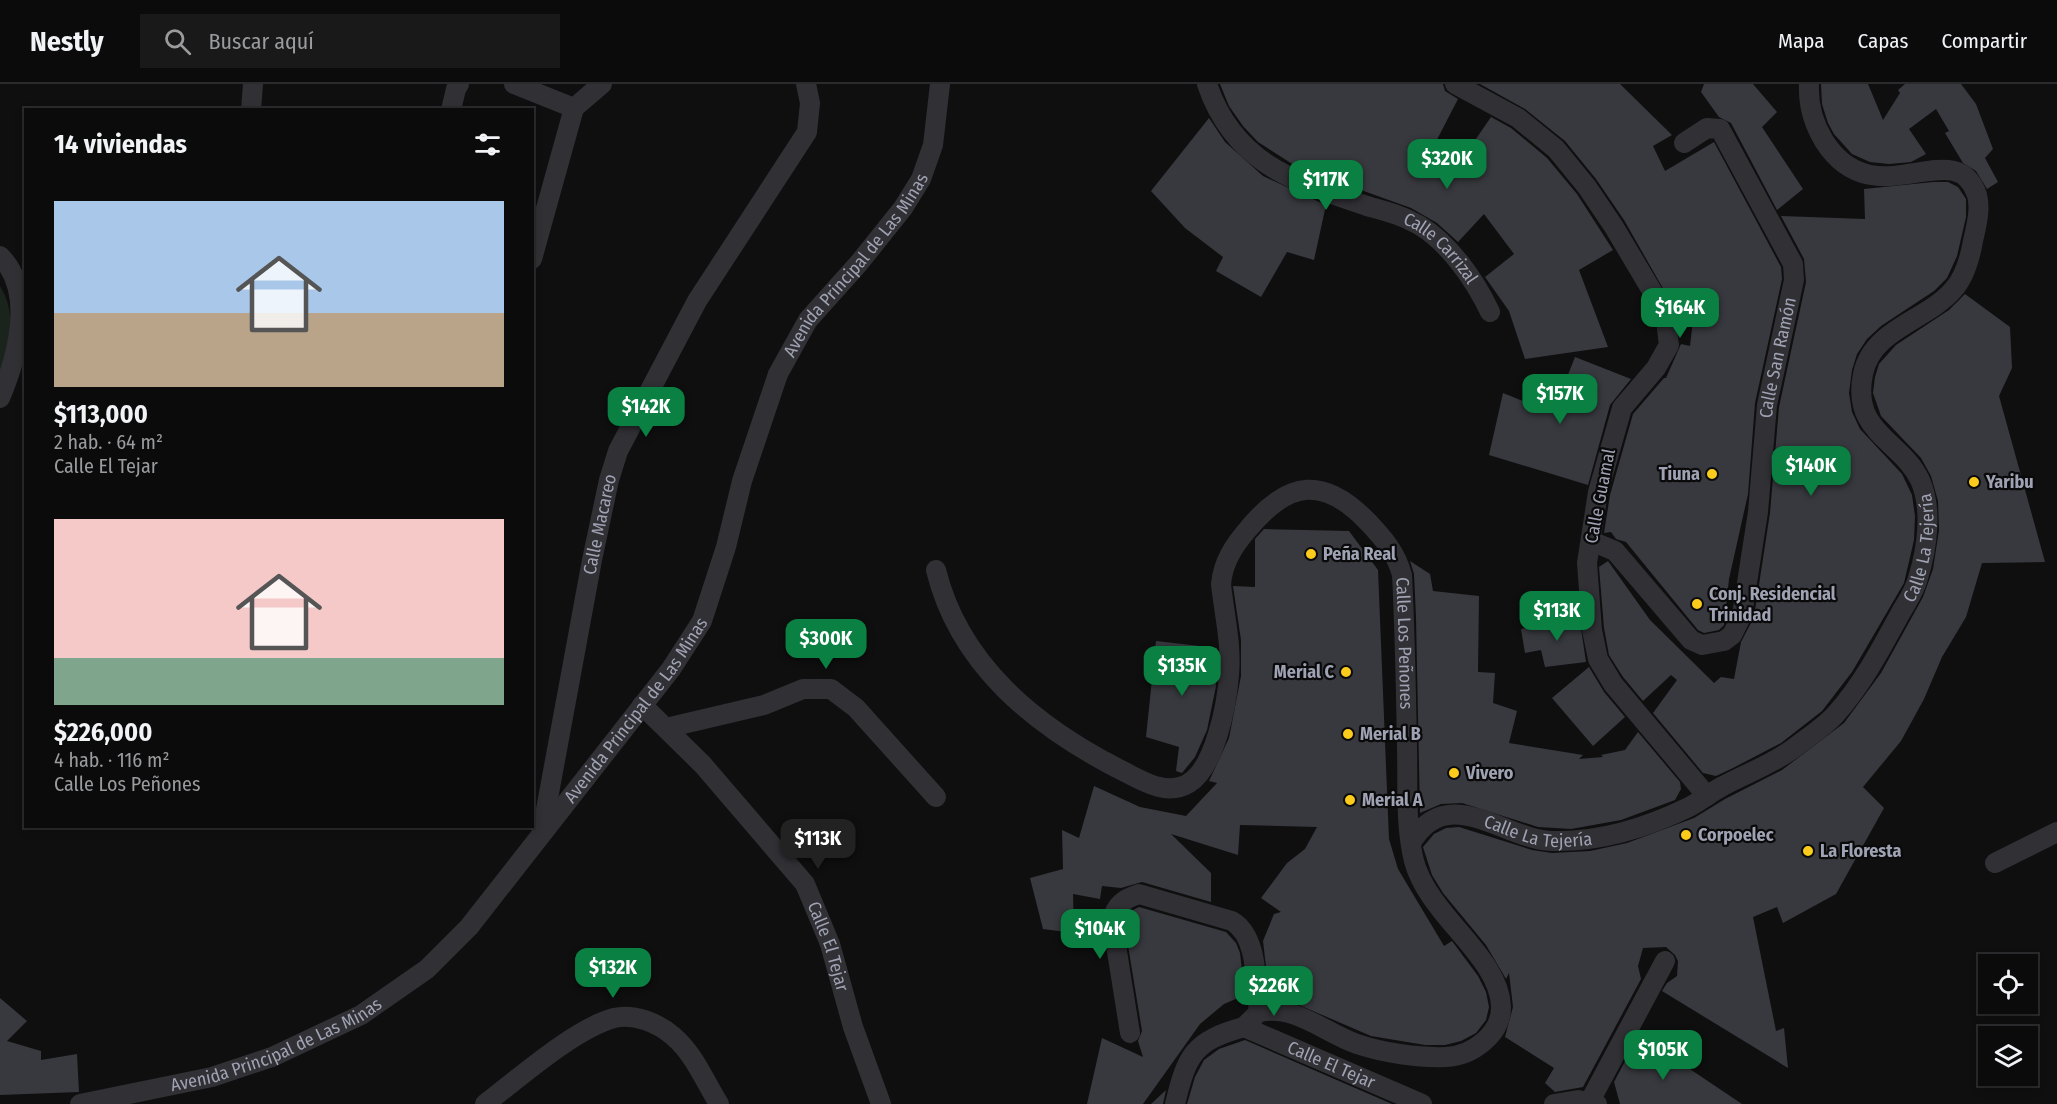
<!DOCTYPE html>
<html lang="es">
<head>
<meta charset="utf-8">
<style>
	:root { --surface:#0b0b0c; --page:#19191a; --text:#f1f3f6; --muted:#9a9b9d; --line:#2b2b2d; --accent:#0b8043 }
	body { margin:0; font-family:"Fira Sans Condensed",sans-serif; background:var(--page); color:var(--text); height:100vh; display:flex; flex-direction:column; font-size:22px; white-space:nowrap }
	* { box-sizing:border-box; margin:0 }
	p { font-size:20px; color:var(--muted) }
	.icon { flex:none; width:33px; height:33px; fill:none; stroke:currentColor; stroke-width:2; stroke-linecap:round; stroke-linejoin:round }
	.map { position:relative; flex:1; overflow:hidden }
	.panel { position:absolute; left:24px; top:24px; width:510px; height:720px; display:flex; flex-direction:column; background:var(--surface); border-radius:0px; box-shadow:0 3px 9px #0003,0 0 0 2px var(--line) }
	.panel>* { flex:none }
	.tools { position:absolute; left:1978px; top:870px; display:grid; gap:12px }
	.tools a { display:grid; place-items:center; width:60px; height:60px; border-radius:0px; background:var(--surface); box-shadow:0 3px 9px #0003,0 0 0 2px var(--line); font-size:30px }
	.price { position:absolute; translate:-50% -51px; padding:0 14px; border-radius:12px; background:var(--accent); color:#fff; font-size:20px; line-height:39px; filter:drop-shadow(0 2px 3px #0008) }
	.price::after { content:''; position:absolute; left:50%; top:36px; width:18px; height:14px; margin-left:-9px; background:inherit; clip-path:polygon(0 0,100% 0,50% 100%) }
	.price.active { background:#222; color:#fff }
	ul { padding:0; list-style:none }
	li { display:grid; align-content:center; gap:12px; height:318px; padding:0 30px }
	li span { display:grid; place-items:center; height:186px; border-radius:0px; color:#555 }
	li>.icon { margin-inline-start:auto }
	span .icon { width:108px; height:108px; fill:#fffc; stroke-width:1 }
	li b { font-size:26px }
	h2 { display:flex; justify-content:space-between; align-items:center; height:72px; padding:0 30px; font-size:26px }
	header { display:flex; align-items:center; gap:36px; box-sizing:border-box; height:84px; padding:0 30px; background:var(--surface); border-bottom:2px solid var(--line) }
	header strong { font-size:28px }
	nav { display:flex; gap:33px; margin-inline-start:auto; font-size:21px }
	.search { width:420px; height:54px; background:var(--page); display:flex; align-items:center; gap:15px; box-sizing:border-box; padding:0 21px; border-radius:0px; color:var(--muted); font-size:22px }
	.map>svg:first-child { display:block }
	.green { fill:#1b231d }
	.building { fill:#38393e }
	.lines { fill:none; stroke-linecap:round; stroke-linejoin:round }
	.minor { stroke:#303035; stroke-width:20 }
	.poi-dot { fill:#fbcc1b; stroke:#0a0a0b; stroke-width:2 }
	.labels { text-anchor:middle; stroke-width:4.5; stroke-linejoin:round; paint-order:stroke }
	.street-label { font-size:18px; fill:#9fa2b2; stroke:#0a0a0b }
	.poi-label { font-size:18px; font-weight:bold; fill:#9fa2b2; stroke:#0a0a0b; text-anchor:start }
</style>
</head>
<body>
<header>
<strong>Nestly</strong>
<div class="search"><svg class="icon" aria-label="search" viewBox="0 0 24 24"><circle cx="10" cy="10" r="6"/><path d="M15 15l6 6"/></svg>Buscar aquí</div>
<nav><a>Mapa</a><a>Capas</a><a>Compartir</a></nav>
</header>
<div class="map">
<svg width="2057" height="1020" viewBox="0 0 2057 1020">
	<rect width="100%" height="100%" fill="#0f0f10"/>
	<!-- green -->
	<path class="green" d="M0,202C19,233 9,268 0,302Z"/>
	<!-- building -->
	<path class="building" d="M1220,0H1443L1445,7L1458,15L1428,73L1454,87L1491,33L1511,44L1547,74L1577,110L1613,166L1579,186L1608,263L1525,275L1509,227L1485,193L1514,170L1484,130L1458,158L1437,139L1411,124L1297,83L1258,58L1243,42L1229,22Z
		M1480,0H1620L1672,51L1653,62L1665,87L1714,58L1781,183L1782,195L1755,319L1748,410L1729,495L1724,541L1719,546L1704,549L1698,546L1626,458L1616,455L1611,448L1604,449L1610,411L1633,330L1664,294H1666L1681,260L1690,262L1694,228L1677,229L1624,136L1596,95L1565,57L1525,25Z
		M1704,0H1753L1777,28L1762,43L1803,105L1777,126L1731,39L1719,33L1701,8Z
		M1821,0H1868L1883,36L1900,9L1898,6L1905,0H1961L1976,20L1993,65L1985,74L1998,98L1987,105L1976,87L1963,79L1945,49L1949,47L1936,25L1909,45L1926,70L1911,78L1889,80L1870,78L1852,70L1834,50L1828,39L1822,20Z
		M1209,34L1225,58L1263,92L1326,121L1314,176L1287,168L1261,213L1216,187L1223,173L1185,144L1151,107Z
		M1933,98H1948L1958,103L1966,115V133L1957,172L1947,194L1934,207L1881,242L1867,255L1857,270L1852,286L1849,309L1852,328L1860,345L1902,390L1912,411L1915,432L1914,456L1904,499L1852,588L1822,627L1781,659L1733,684L1716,692L1703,689L1653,629L1677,596L1671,591L1643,617L1623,593L1609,571L1604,544L1599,483L1608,477L1650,536L1714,599L1721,593L1734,595L1741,558L1754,533L1770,429L1779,323L1806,198L1804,175L1781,132L1865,135L1864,105Z
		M1965,210L2010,243L2012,284L1999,312L2045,478L1982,479L1966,533L1942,573L1924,615L1901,657L1863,703L1884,724L1836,810L1783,839L1777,823L1753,833L1776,947L1784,944L1788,984L1662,907L1667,899L1677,892L1678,877L1675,871L1666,863L1643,864L1638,882L1641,895L1583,1003L1555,1008L1545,999L1554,984L1505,953L1513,923L1509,889L1506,895L1486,861L1443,809L1432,791L1423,763L1434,750L1446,744L1459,743L1532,766L1552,769L1590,767L1627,759L1694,734L1725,715L1782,686L1844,639L1881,589L1923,513L1933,485L1939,446L1938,417L1931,392L1921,374L1881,332L1873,309L1875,293L1879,280L1896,261L1949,226Z
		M1575,273L1631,295L1610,321L1588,401L1489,371L1503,309L1553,329Z
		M1264,445L1349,447L1378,486L1389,755L1398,785L1444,862L1452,857L1478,892L1486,908L1489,923L1486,936L1476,949L1461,957L1445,961H1425L1371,952L1269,908L1263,857L1274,830L1281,828L1261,814L1287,779L1305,765L1317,743L1240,741L1238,771L1171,750L1211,789V818L1142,798L1121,804L1102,802L1100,815L1073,810L1074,849L1043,845L1030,794L1063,785L1062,746L1079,754L1094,702L1140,723L1186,732L1217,699L1209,697L1229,654L1241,592V556L1233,502L1255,503V455Z
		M1410,477L1430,490L1433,507L1479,512L1478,588L1495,589L1493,619L1517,627L1509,659L1583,671L1579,675L1603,673L1601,671L1625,666L1638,648L1680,698L1681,705L1675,716L1621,736L1571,745L1538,743L1462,719L1441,720L1420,729L1416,533L1414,490Z
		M1579,531L1586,578L1545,583L1541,566L1525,569L1521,545Z
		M1156,557L1217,564L1216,602L1207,646L1195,673L1182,689L1176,687L1179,663L1146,653Z
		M1589,583L1604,608L1625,633L1593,662L1552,614Z
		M1139,823L1226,848L1236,859L1240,869L1245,911L1224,920L1200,940L1143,1020H1087L1102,954L1143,973L1138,957L1142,947L1124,837L1129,828Z
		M0,914L27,937L7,957L41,967V976L77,970L79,1008L0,1011Z
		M1637,955L1678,977L1742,1020H1620L1614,998Z
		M1245,956L1392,1020H1187L1195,993L1204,976L1219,965Z
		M1166,1006L1163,1020H1151Z"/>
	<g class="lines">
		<!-- minor -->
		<g class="minor">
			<path d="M514,0L574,24"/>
			<path id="s1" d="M1207,0C1234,80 1295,98 1367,122C1385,127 1402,131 1419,141C1449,159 1475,196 1490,228"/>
			<path d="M1455,0L1518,34L1556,65L1587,103L1614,143L1665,229L1669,261L1656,284L1622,324L1598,408L1587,479L1592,546L1598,575L1613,600L1707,712"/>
			<path d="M251,26L253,0"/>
			<path d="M451,26L456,5L459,0"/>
			<path d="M0,172C36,208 17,274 0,314"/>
			<path d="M532,175L574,24L602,0"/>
			<path id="s2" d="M1591,457L1615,467L1691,556L1702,561L1724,557L1732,551L1742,531L1758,428L1767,321L1794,196L1793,180L1720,45L1707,44L1684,59"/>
			<path id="s3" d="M936,486C959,580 1034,641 1117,684C1138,694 1165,714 1189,699C1215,683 1227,620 1229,591C1232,562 1224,529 1221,500C1223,478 1234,461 1249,444C1289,396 1324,392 1368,438C1383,454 1396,468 1402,491C1405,548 1406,606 1407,663C1408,700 1405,741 1414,777C1428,831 1499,872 1501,922C1502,950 1472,972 1446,973C1418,974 1384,969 1357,960C1325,949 1295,920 1259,928L1244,943"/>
			<path id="s4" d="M642,621L703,681L805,800L830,860L853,943L881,1020"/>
			<path d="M666,644L764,621L803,605H831L856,624L936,713"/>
			<path id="s5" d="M542,747L592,476L609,396L618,367L697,217L807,48L810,19L806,0"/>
			<path id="s6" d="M1411,759C1448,696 1505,757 1554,757C1601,758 1648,743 1689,723C1701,717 1711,708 1723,702C1747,689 1771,681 1794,664C1807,654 1824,643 1835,631C1862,601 1881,565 1900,530C1906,519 1915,507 1918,494C1927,465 1933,425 1920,396C1901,356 1851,349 1863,290C1872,245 1926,237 1953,206C1965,193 1970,174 1973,157C1976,143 1981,126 1977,111C1955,46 1875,137 1824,57C1813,39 1808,21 1809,0"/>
			<path d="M1995,779L2057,748"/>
			<path d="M1130,949L1112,836C1116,820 1124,815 1139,810L1232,837C1259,853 1255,900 1259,928"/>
			<path d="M1590,1017L1665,877"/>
			<path id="s7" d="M80,1020L212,993L272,973L361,931L427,885L469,843L671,585L702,537L726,463L742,397L778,290L808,236L859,179L903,124L921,95L933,61L940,0"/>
			<path d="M485,1020C519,994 574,945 614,934C634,929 658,939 673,952C695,971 704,996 719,1020"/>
			<path id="s8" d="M1175,1020C1187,971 1193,957 1244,943L1422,1020"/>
			<path d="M1554,1020L1578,1016L1597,1020"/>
		</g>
	</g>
	<!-- markers -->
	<g class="poi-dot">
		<circle cx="1712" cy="390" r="6"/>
		<circle cx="1974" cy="398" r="6"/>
		<circle cx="1311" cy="470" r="6"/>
		<circle cx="1697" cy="520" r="6"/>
		<circle cx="1346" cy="588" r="6"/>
		<circle cx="1348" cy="650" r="6"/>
		<circle cx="1454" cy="689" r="6"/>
		<circle cx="1350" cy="716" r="6"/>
		<circle cx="1686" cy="751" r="6"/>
		<circle cx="1808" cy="767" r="6"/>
	</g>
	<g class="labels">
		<!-- street labels -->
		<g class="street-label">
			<text dy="6" stroke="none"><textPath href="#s1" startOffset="298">Calle Carrizal</textPath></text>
			<text dy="6" stroke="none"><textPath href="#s7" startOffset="1214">Avenida Principal de Las Minas</textPath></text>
			<text dy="6" stroke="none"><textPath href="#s2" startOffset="470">Calle San Ramón</textPath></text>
			<text transform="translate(1600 412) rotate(-79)" y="6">Calle Guamal</text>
			<text dy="6" stroke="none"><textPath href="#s5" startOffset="312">Calle Macareo</textPath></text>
			<text dy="6" stroke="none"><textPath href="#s6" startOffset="663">Calle La Tejería</textPath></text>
			<text dy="6" stroke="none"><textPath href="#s3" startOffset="902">Calle Los Peñones</textPath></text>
			<text dy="6" stroke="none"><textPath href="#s7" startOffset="710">Avenida Principal de Las Minas</textPath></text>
			<text dy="6" stroke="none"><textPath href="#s6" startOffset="141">Calle La Tejería</textPath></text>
			<text dy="6" stroke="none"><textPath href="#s4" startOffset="309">Calle El Tejar</textPath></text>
			<text dy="6" stroke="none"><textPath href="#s7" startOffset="206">Avenida Principal de Las Minas</textPath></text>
			<text dy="6" stroke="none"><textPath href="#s8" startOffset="207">Calle El Tejar</textPath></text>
		</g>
		<!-- poi labels -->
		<g class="poi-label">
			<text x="1700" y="396" text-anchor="end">Tiuna</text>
			<text x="1986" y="404">Yaribu</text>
			<text x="1323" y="476">Peña Real</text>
			<text x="1709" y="516">Conj. Residencial<tspan x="1709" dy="21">Trinidad</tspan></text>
			<text x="1334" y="594" text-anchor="end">Merial C</text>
			<text x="1360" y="656">Merial B</text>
			<text x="1466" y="695">Vivero</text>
			<text x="1362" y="722">Merial A</text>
			<text x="1698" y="757">Corpoelec</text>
			<text x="1820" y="773">La Floresta</text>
		</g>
	</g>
</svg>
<div class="tools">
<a><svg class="icon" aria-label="locate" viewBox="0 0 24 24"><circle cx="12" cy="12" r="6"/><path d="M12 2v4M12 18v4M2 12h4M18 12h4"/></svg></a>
<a><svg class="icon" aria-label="layers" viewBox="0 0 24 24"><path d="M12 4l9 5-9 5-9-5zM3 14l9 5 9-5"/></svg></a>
</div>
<b class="price" style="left:1447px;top:106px">$320K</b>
<b class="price" style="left:1326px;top:127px">$117K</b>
<b class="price" style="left:1680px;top:255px">$164K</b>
<b class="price" style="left:1560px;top:341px">$157K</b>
<b class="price" style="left:646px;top:354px">$142K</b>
<b class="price" style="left:1811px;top:413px">$140K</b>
<b class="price" style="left:1557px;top:558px">$113K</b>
<b class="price" style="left:826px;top:586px">$300K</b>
<b class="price" style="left:1182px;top:613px">$135K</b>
<b class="price active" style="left:818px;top:786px">$113K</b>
<b class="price" style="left:1100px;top:876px">$104K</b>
<b class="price" style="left:613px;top:915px">$132K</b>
<b class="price" style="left:1274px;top:933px">$226K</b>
<b class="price" style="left:1663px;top:997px">$105K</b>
<section class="panel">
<h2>14 viviendas<svg class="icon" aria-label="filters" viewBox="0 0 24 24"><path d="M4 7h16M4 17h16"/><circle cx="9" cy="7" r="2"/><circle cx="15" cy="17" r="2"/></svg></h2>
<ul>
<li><span style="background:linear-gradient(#a9c7e8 60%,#b9a48a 0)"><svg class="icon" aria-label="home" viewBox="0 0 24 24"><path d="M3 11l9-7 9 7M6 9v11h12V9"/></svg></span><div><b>$113,000</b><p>2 hab. · 64 m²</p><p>Calle El Tejar</p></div></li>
<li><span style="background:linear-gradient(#f6c9c9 75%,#7fa58c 0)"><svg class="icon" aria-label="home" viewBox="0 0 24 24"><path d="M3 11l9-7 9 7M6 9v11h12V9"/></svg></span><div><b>$226,000</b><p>4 hab. · 116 m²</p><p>Calle Los Peñones</p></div></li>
</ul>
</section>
</div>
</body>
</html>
